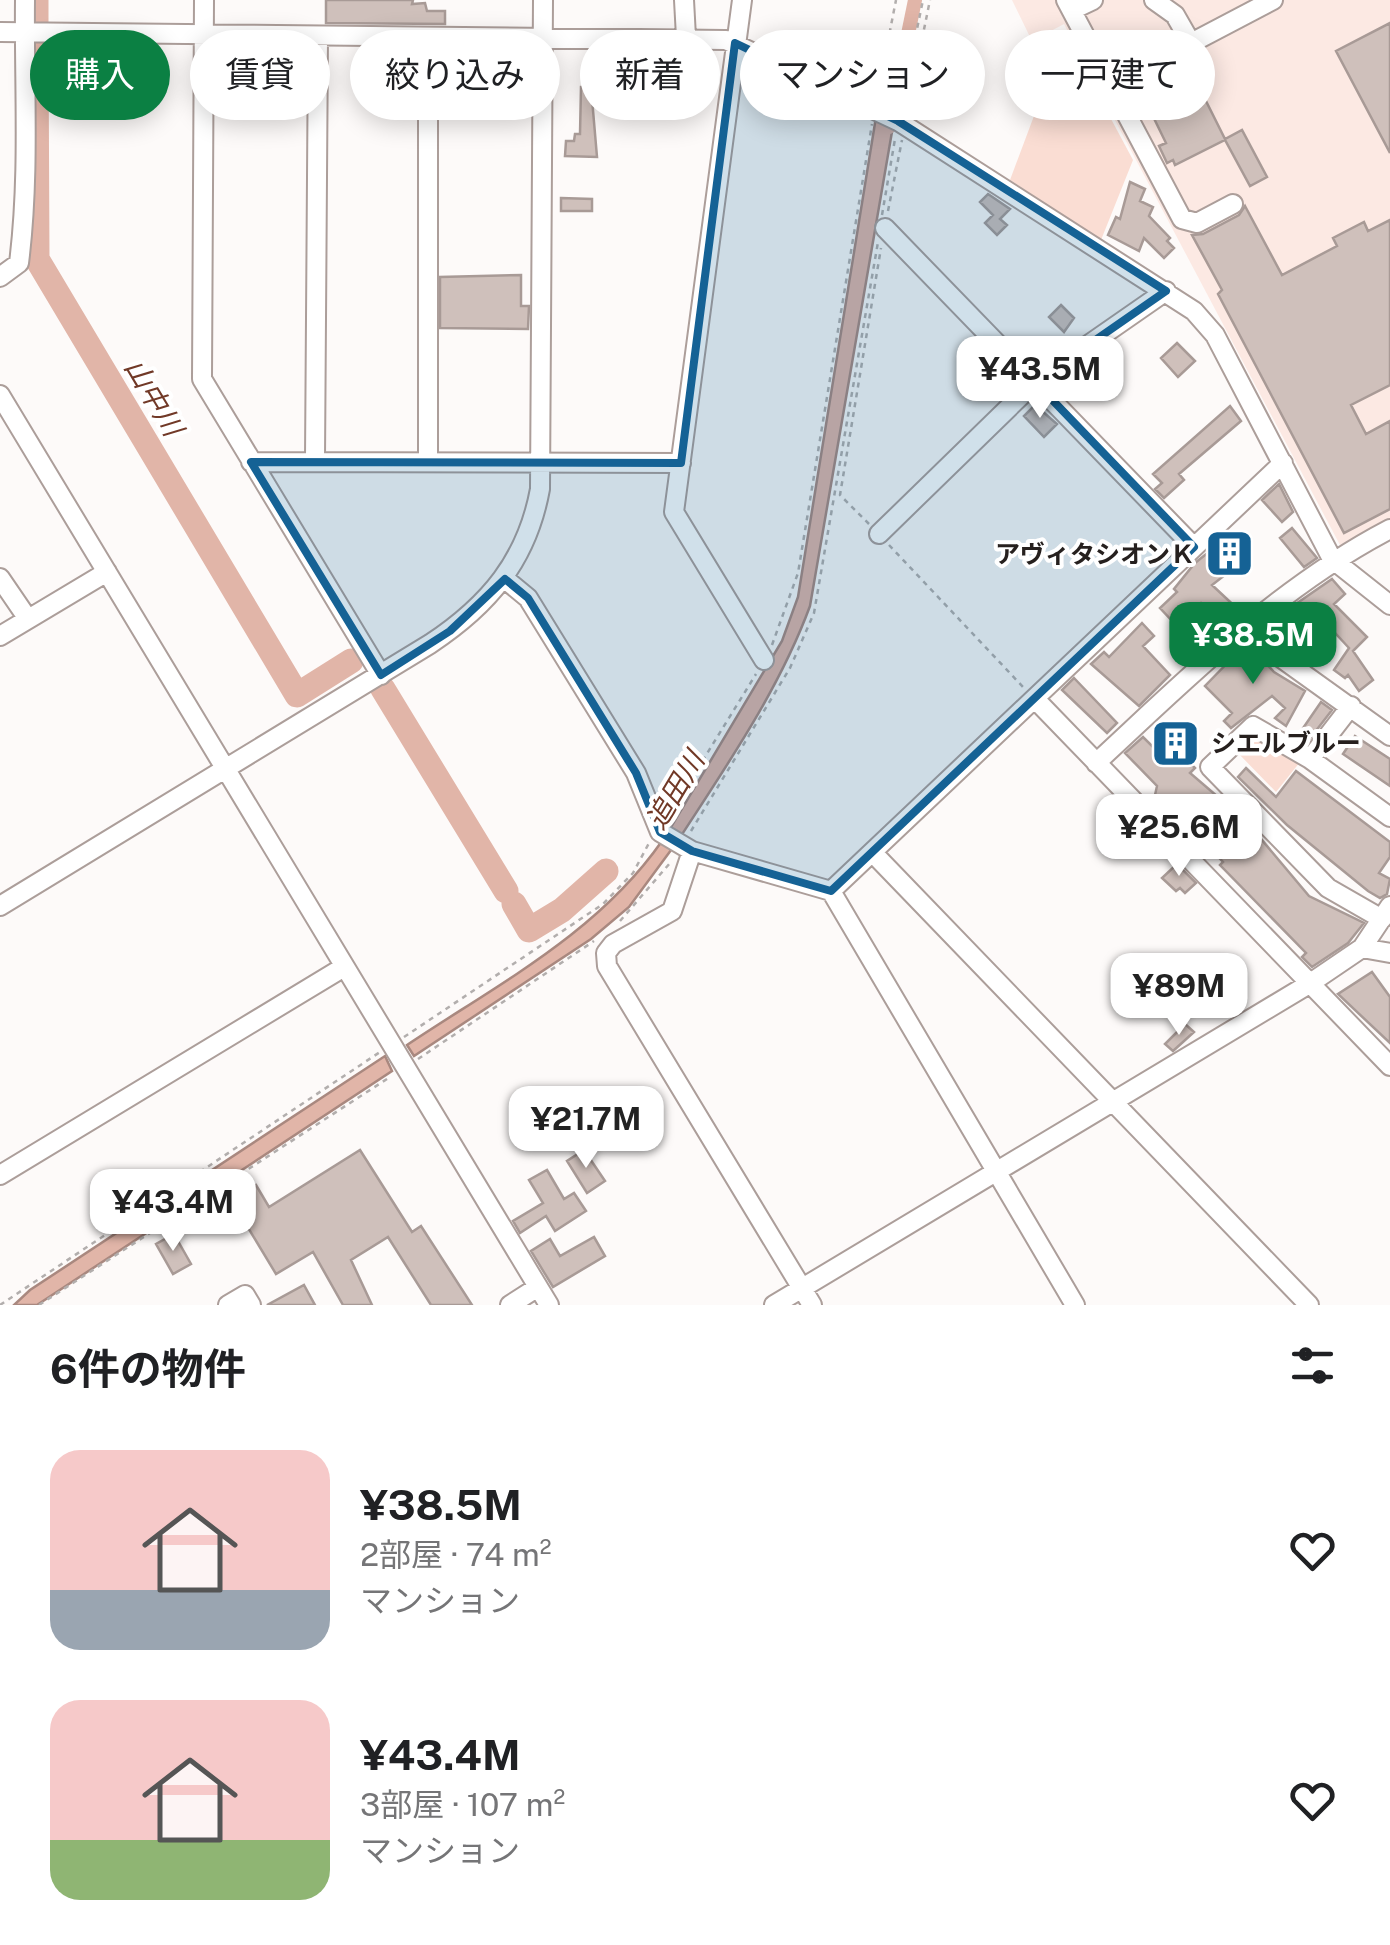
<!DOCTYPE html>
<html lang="ja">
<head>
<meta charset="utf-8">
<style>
	:root { --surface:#fff; --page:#f6f6f6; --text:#202124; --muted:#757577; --accent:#0b8043 }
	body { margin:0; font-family:"Public Sans","Noto Sans JP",sans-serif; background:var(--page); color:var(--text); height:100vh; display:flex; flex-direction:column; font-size:38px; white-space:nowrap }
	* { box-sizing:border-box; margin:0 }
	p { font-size:32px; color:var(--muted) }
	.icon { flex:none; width:55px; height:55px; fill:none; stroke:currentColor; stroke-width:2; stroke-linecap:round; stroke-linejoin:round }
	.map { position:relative; height:1305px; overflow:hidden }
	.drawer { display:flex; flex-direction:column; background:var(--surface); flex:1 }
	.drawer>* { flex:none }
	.guide { position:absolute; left:30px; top:30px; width:1330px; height:90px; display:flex; gap:20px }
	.price { position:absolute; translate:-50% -85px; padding:0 22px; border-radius:20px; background:#fff; color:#222; font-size:32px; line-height:65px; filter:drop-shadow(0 2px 5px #0008) }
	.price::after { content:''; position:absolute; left:50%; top:60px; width:30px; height:22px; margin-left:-15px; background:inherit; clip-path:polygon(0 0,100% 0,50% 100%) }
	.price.on { background:var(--accent); color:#fff }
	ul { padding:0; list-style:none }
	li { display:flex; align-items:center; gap:30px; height:250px; padding:0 50px }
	li span { display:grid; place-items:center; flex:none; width:280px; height:200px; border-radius:30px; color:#555 }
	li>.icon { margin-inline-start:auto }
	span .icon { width:120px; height:120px; fill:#fffc; stroke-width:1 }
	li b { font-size:42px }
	h2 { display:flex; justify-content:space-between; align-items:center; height:120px; padding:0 50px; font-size:42px }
	.tag { padding:0 35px; border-radius:45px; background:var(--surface); box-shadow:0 5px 25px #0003; font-size:35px; line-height:90px }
	.tag.on { background:var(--accent); color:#fff }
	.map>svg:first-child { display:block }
	.built { fill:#fce9e3 }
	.green { fill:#faddd3 }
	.water { fill:#e1b5a8; stroke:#a9887f; stroke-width:2.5 }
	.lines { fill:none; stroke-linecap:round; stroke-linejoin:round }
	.canal { stroke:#e1b5a8; stroke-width:14 }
	.river { stroke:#e1b5a8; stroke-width:25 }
	.building { fill:#cfc0bb; stroke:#a89a96; stroke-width:2.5 }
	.minor-casing { stroke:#ac9e9a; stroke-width:22 }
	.path { stroke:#b2aead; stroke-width:2.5; stroke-dasharray:5 5; stroke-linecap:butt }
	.minor { stroke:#fff; stroke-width:18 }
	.marked { fill:#156295; fill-opacity:0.2; stroke:#156295; stroke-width:8; stroke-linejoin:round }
	.labels { text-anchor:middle; stroke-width:8; stroke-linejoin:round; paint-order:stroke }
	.poi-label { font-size:25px; font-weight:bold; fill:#26201e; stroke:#fff; text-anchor:end }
	.water-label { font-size:28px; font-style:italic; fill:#713927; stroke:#fff }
</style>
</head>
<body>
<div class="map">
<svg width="1390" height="1305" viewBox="0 0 1390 1305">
	<rect width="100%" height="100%" fill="#fdfaf9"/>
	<!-- built -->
	<path class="built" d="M1012,0H1390V519L1340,545L1064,24L1032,41Z"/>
	<!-- green -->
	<path class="green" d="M1065,33L1133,160L1101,240L1010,180Z
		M1260,736L1300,762L1276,792L1236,751L1250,737L1255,741Z"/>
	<!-- water -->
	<path class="water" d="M876,117L893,126L810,606C779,690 727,765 679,839L668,832L782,641L798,597Z
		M662,841L674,846L629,907L591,939L414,1056L407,1045C498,984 598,933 662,841Z
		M385,1056L392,1071L37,1305H14L30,1290Z"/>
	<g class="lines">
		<!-- canal -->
		<path class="canal" d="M889,127L915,0"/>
		<!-- river -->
		<path class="river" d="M36,0V25
			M36,44L37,259L297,695L351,661
			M383,689L506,891
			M514,904L529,930L562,910L606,871"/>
	</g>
	<!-- building -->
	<path class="building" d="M326,0H413L412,4L425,3L427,11H445V24L326,23Z
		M1390,23V153L1336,51Z
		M473,50H496V67H475Z
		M1193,75L1225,139L1242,130L1267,177L1250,186L1225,140L1175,165L1173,160L1167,163L1159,146L1166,143L1147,104L1182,87L1179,82Z
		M581,87H591L597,157L565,156L566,141H574L575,134H580Z
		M1130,182L1145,189L1140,201L1153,207L1149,216L1170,238L1167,241L1174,248L1164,258L1144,238L1139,251L1108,235L1116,217L1120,219Z
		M988,194L1010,209L1000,219L1007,225L997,235L985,223L993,215L980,202Z
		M561,198L592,199V211H561Z
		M1245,206L1282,275L1337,246L1333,238L1364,222L1368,231L1390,220V385L1351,405L1366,434L1390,421V509L1344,533L1218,294L1222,290L1192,235L1203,234L1239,215Z
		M521,275V306H529L528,329L440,328V277Z
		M1061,305L1074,318L1064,332L1049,317Z
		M1177,343L1195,361L1178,377L1161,358Z
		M993,357L1017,382L1006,393L982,368Z
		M1035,405L1057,424L1044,437L1024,416Z
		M1230,406L1241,421L1179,474L1184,480L1164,498L1155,489L1162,483L1153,474Z
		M1279,484L1293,512L1282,522L1262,500Z
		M1292,528L1317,558L1304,567L1280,538Z
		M1229,536L1248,557L1212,585L1242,613L1226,627L1201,603L1175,624L1160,608L1177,592L1174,589L1195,563Z
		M1332,579L1345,594L1334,604L1367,637L1353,651L1373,680L1359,691L1348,675L1345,678L1334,670L1349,648L1336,634L1312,655L1296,637L1310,625L1293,606Z
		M1142,623L1154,636L1143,646L1170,675L1139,706L1091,664L1104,652L1109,657Z
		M1247,643L1274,672L1305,691L1286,726L1275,718L1285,708L1272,696L1231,728L1224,721L1232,713L1205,686Z
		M1074,678L1117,723L1107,733L1062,690Z
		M1321,702L1332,710L1308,741L1299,734Z
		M1176,724L1196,745L1184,757L1195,768L1190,773L1246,821L1309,896L1364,923L1348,943L1312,967L1302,957L1306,953L1220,865L1223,862L1207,845L1175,816L1155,795L1157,786L1125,753L1143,737L1152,746Z
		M1355,736L1390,759V786L1343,754Z
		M1246,768L1276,797L1296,771L1390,842V857L1379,873L1390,879L1387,894L1380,898L1368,891L1287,825L1238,777Z
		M1177,864L1196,883L1185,893L1180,888L1176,891L1162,878Z
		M1372,972L1390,997V1043L1338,994Z
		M1185,1024L1194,1032L1173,1051L1165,1044Z
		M360,1150L412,1232L421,1226L472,1305H431L388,1237L351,1260L372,1305H343L313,1252L276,1274L241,1216L215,1230L205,1213L256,1185L269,1207Z
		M584,1150L605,1181L587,1193L567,1161Z
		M547,1170L564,1199L574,1193L586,1211L555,1231L546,1216L520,1233L513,1221L543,1203L529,1180Z
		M174,1234L191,1264L173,1274L156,1244Z
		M594,1237L605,1256L553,1287L531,1251L550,1239L560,1256Z
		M304,1285L315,1305H267Z"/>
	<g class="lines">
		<defs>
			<path id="minor" d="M204,0L202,379L381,675
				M684,0L686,37
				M742,0L674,512L764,660
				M1066,0L1182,219L1197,223L1233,204
				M1154,0L1175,15L1191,43
				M1072,10L1093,0
				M0,32L726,40L898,121L1194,311L1215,335L1332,559L1390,605
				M1113,84L1273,0
				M885,228L1194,547
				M0,277L19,263C30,175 24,88 25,0
				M0,395L549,1305
				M315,459L318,37
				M428,459V39
				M251,462L681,463
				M879,534L1035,382L1166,291
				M0,578L28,619
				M505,579L528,598L636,773L660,832L692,851L831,891L1075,1305
				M1246,625L1277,655L1390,736
				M0,636L107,572
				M1036,700L1390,1066
				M1310,759L1351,706
				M1096,763C1189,677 1277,588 1390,529
				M692,851L672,911L613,944L606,953L607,966L812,1305
				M873,853L1309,1305
				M831,891L1283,463
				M0,906L430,644C489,605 527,560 540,489L543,0
				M1382,919L1328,888L1210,767L1253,726L1310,759L1390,817
				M1362,948L1390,953
				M0,1175L344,967
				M228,1305L245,1295L251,1305
				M510,1305L538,1287
				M774,1305L1309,984L1362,948L1390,906"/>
		</defs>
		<!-- minor casing -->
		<use href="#minor" class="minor-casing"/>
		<!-- path -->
		<path class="path" d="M878,92L896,0
			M901,106L923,0
			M908,108L930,0
			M888,211L902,140
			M882,215L895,139
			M869,524L840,495L881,248
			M889,545L1024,688
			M772,645L798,573L872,124
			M671,812L756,674
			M691,831L790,668L814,613L878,242
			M620,921L670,863
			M404,1037L603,904L633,873L649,843
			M418,1059L594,941
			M0,1305L380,1052
			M39,1305L390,1077"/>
		<!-- minor -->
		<use href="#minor" class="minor"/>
	</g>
	<!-- marked area -->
	<path class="marked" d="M735,43L898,121L1166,291L1035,382L1194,547L831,891L692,851L660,832L636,773L528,598L505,579L450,631L381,675L251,462L681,463Z"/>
	<!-- icons -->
	<defs>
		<symbol id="building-square" viewBox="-11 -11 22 22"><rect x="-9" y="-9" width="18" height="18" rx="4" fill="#156295" stroke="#fff"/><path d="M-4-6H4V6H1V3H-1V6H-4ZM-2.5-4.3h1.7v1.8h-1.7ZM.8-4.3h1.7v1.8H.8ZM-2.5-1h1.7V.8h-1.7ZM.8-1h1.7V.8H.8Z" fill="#fff"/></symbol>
	</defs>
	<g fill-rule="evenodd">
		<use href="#building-square" x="1202" y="526" width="55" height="55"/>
		<use href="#building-square" x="1148" y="716" width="55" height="55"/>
	</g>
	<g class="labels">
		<!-- poi labels -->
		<g class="poi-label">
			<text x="1195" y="563">アヴィタシオンＫ</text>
			<text x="1211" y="752" text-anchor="start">シエルブルー</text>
		</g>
		<!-- water labels -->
		<g class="water-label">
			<text transform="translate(154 397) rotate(59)" y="10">山中川</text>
			<text transform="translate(675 790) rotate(-59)" y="10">追田川</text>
		</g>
	</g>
</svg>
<b class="price" style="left:1040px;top:421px">¥43.5M</b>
<b class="price on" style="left:1253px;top:687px">¥38.5M</b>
<b class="price" style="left:1179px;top:879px">¥25.6M</b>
<b class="price" style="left:1179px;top:1038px">¥89M</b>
<b class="price" style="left:586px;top:1171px">¥21.7M</b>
<b class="price" style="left:173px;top:1254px">¥43.4M</b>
<div class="guide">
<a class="tag on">購入</a>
<a class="tag">賃貸</a>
<a class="tag">絞り込み</a>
<a class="tag">新着</a>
<a class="tag">マンション</a>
<a class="tag">一戸建て</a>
</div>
</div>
<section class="drawer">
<h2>6件の物件<svg class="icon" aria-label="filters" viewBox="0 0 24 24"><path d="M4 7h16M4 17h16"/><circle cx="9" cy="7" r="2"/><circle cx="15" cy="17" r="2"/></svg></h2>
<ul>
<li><span style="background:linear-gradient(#f6c9c9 70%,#9aa5b1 0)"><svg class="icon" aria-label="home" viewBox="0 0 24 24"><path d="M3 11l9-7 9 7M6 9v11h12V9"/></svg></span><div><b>¥38.5M</b><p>2部屋 · 74 m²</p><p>マンション</p></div><svg class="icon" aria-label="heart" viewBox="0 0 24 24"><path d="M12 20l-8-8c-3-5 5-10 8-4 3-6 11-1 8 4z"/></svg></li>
<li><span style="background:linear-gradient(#f6c9c9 70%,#8fb573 0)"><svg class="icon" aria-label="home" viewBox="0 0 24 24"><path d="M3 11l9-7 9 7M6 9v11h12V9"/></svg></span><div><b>¥43.4M</b><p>3部屋 · 107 m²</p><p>マンション</p></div><svg class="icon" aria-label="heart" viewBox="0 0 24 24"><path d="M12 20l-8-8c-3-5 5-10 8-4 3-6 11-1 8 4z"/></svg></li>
</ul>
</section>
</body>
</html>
